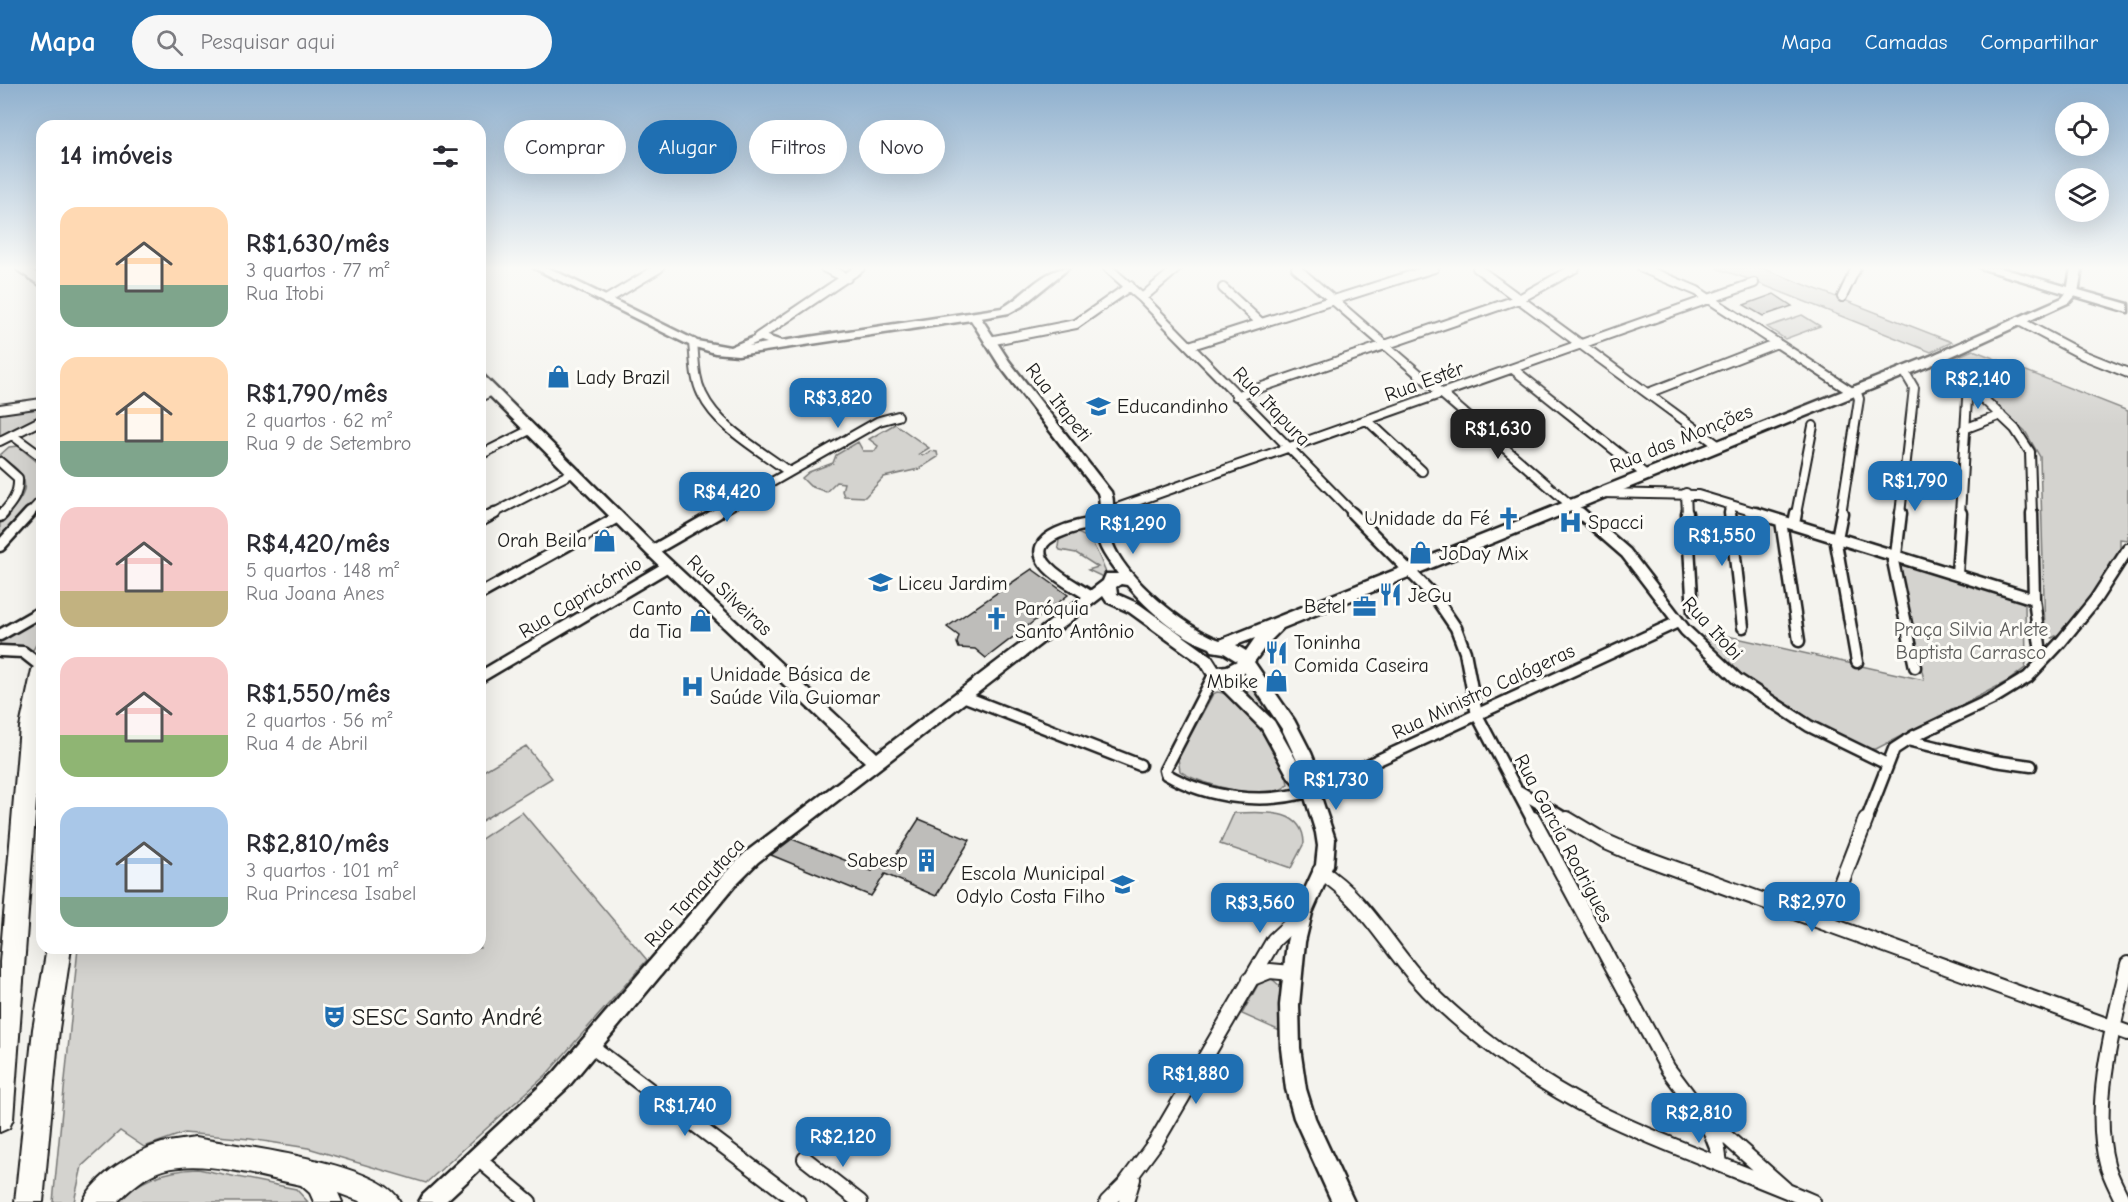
<!DOCTYPE html>
<html lang="pt">
<head>
<meta charset="utf-8">
<style>
	:root { --surface:#fff; --page:#f7f7f7; --text:#2b2b33; --muted:#7c7c81; --accent:#1f6fb2 }
	body { margin:0; font-family:"Comic Neue",sans-serif; background:var(--page); color:var(--text); height:100vh; display:flex; flex-direction:column; font-size:22px; white-space:nowrap }
	* { box-sizing:border-box; margin:0 }
	p { font-size:20px; color:var(--muted) }
	.icon { flex:none; width:33px; height:33px; fill:none; stroke:currentColor; stroke-width:2; stroke-linecap:round; stroke-linejoin:round }
	.map { position:relative; flex:1; overflow:hidden }
	.drawer { position:absolute; left:36px; top:36px; width:450px; height:834px; display:flex; flex-direction:column; background:var(--surface); border-radius:18px; box-shadow:0 6px 24px #0002 }
	.drawer>* { flex:none }
	.guide { position:absolute; left:504px; top:36px; width:570px; height:54px; display:flex; gap:12px }
	.controls { position:absolute; left:2055px; top:18px; display:grid; gap:12px }
	.controls a { display:grid; place-items:center; width:54px; height:54px; border-radius:50%; background:var(--surface); box-shadow:0 6px 24px #0002; font-size:30px }
	.price { position:absolute; translate:-50% -51px; padding:0 14px; border-radius:12px; background:var(--accent); color:#fff; font-size:20px; line-height:39px; filter:drop-shadow(0 2px 3px #0008) }
	.price::after { content:''; position:absolute; left:50%; top:36px; width:18px; height:14px; margin-left:-9px; background:inherit; clip-path:polygon(0 0,100% 0,50% 100%) }
	.price.active { background:#222; color:#fff }
	ul { padding:0; list-style:none }
	li { display:flex; align-items:center; gap:18px; height:150px; padding:0 24px }
	li span { display:grid; place-items:center; flex:none; width:168px; height:120px; border-radius:18px; color:#555 }
	li>.icon { margin-inline-start:auto }
	span .icon { width:72px; height:72px; fill:#fffc; stroke-width:1 }
	li b { font-size:26px }
	h2 { display:flex; justify-content:space-between; align-items:center; height:72px; padding:0 24px; font-size:26px }
	.chip { padding:0 21px; border-radius:27px; background:var(--surface); box-shadow:0 6px 24px #0002; font-size:21px; line-height:54px }
	.chip.active { background:var(--accent); color:#fff }
	header { display:flex; align-items:center; gap:36px; box-sizing:border-box; height:84px; padding:0 30px; background:var(--accent); color:#fff }
	header strong { font-size:28px }
	nav { display:flex; gap:33px; margin-inline-start:auto; font-size:21px }
	.search { width:420px; height:54px; background:var(--page); display:flex; align-items:center; gap:15px; box-sizing:border-box; padding:0 21px; border-radius:33px; color:var(--muted); font-size:22px }
	.map>svg:first-child { display:block }
	.green { fill:#d4d3cf; stroke:#787876; stroke-width:1.5 }
	.building { fill:#bebdba; stroke:#1c1c1c; stroke-width:1.5 }
	.lines { fill:none; stroke-linecap:round; stroke-linejoin:round }
	.street-far2-casing { stroke:#1c1c1c; stroke-width:12 }
	.street-far1-casing { stroke:#1c1c1c; stroke-width:15 }
	.street-casing { stroke:#1c1c1c; stroke-width:18 }
	.secondary-casing { stroke:#1c1c1c; stroke-width:5 }
	.primary-casing { stroke:#1c1c1c; stroke-width:5 }
	.highway-casing { stroke:#1c1c1c; stroke-width:4 }
	.street-far2 { stroke:#fdfcf7; stroke-width:8 }
	.street-far1 { stroke:#fdfcf7; stroke-width:10 }
	.street { stroke:#fdfcf7; stroke-width:14 }
	.secondary { fill:#fdfcf7; fill-rule:evenodd }
	.primary { fill:#fdfcf7; fill-rule:evenodd }
	.highway { fill:#fdfcf7; fill-rule:evenodd }
	.labels { text-anchor:middle; stroke-width:6; stroke-linejoin:round; paint-order:stroke }
	.poi-label { font-size:20px; fill:#1c1c1c; stroke:#fdfcf7; text-anchor:start }
	.street-label { font-size:20px; fill:#1c1c1c; stroke:#fdfcf7 }
	.park-label { font-size:20px; fill:#5c5c5b; stroke:#fdfcf7 }
	.near-poi-label { font-size:24px; fill:#1c1c1c; stroke:#fdfcf7; text-anchor:start }
</style>
</head>
<body>
<header>
<strong>Mapa</strong>
<div class="search"><svg class="icon" aria-label="search" viewBox="0 0 24 24"><circle cx="10" cy="10" r="6"/><path d="M15 15l6 6"/></svg>Pesquisar aqui</div>
<nav><a>Mapa</a><a>Camadas</a><a>Compartilhar</a></nav>
</header>
<div class="map">
<svg width="2128" height="1118" viewBox="0 0 2128 1118">
	<rect width="100%" height="100%" fill="#f4f3ee"/>
	<filter id="ink" filterUnits="userSpaceOnUse"><feTurbulence type="fractalNoise" baseFrequency=".0167" numOctaves="2"/><feDisplacementMap in="SourceGraphic" scale="12" xChannelSelector="R" yChannelSelector="G"/><feConvolveMatrix kernelMatrix="1 2 1 2 8 2 1 2 1" color-interpolation-filters="sRGB"/></filter>
	<g filter="url(#ink)">
		<!-- green -->
		<path class="green" d="M1716,184H1762L1952,258L1931,268L1748,195Z
			M1802,231L1820,242L1785,255L1767,243Z
			M1973,266L2128,327V456L2120,455V469L2115,480L2061,549L2052,554L2045,549L2040,373L2025,347L1950,276L1956,277L1954,274Z
			M38,323L42,324L40,333L0,354V328Z
			M895,340L929,364L919,370L924,371L930,367L937,368L938,373L919,385L884,393L865,413L844,412L842,407L844,399L836,398L826,408L810,402L802,394L809,388L833,379L836,371L858,358L863,367H875L878,362L869,355Z
			M18,362L42,382L41,411L0,457V438C12,426 33,408 21,390C16,382 6,378 0,371L9,363Z
			M1073,449C1094,449 1099,474 1107,491L1105,494L1088,486L1098,483L1076,469L1060,466L1058,463L1059,456Z
			M1897,478L2021,517L2025,521L2026,579L2025,584L2008,597L1876,665C1849,666 1771,617 1748,599C1731,585 1716,569 1700,555L1710,548L1924,596Z
			M42,532V550L33,566L16,561L0,562V556Z
			M1241,590L1244,591L1285,649L1303,687H1301L1277,643L1236,595V592Z
			M1217,608C1243,608 1285,676 1288,700C1272,721 1198,700 1180,687L1178,674L1213,610Z
			M526,662L552,694L480,738V689Z
			M522,728L647,876L546,991L426,1099L308,1064L250,1055L184,1049L144,1063L120,1047L82,1082L74,1118H53L78,864H480V756Z
			M1234,729C1259,729 1303,722 1304,759L1291,784L1220,760Z
			M1271,894L1280,902V947L1242,930L1259,899Z
			M198,1085L296,1105L308,1118H117C139,1095 167,1086 198,1085Z"/>
		<!-- building -->
		<path class="building" d="M1774,210L1792,222L1763,232L1744,221Z
			M1032,485L1068,511L986,574L975,565L959,564L957,559L959,552L947,543Z
			M919,735L970,756L936,812L885,790L871,812L771,771L792,755L872,787L876,781L887,785Z"/>
		<g class="lines">
			<defs>
				<path id="street-far2" d="M21,184L42,198
					M825,184L847,194
					M1108,184L1142,214L1354,430
					M1296,184L1581,430
					M1477,184L1719,362
					M1642,184L1697,207L1852,308
					M1223,204L1261,239
					M1842,213L1856,184
					M1142,214L1177,184
					M606,216L659,184
					M2019,237L2083,271L2128,289
					M758,253L860,184
					M989,257L1076,240L1130,202
					M693,259C695,276 694,294 702,310C718,344 760,366 789,388
					M1189,262L1434,184
					M1939,273L2015,345L2030,368L2032,430
					M1513,285L1646,391
					M1648,309L1777,259
					M1236,312L1519,215L1575,184
					M480,313L492,307
					M0,325L42,319
					M1367,336L1422,387
					M1964,345L2001,331
					M12,351L42,373
					M0,357L42,336
					M480,371L530,346
					M0,378L18,394C19,410 12,419 2,430
					M1601,409L1698,411L1761,430
					M1686,409L1687,430
					M1729,421L1730,430
					M1106,428L1754,199
					M29,430L42,416
					M492,430L572,389
					M716,430L879,337L898,332
					M1796,430L1813,342
					M1841,430L1859,315L1856,306
					M1900,430L1914,304L1904,287
					M1960,430L1968,299"/>
				<path id="street-far1" d="M1352,429L1435,513L1456,544L1465,568L1477,631L1533,737
					M1580,429L1626,469L1685,546L1737,595L1809,642L1887,680
					M1687,429L1693,528
					M1730,429L1743,543
					M1756,429L2034,515
					M1842,429L1836,459L1857,578
					M1901,429L1896,471L1893,477L1915,583
					M2032,429L2034,515L2042,577
					M0,432L3,429
					M480,437L495,429
					M1781,437L1799,557
					M1794,440L1796,429
					M0,462L30,429
					M652,467L718,429
					M1957,490L1961,429
					M480,510L618,433
					M1091,513C1077,503 1060,496 1048,483C1018,451 1084,440 1103,438
					M0,551L42,527
					M0,567L23,568L42,583
					M1215,589L1165,686L1166,690C1209,715 1264,721 1311,707L1678,538
					M480,593L668,482
					M963,612L1140,681
					M1907,656L1995,677L2031,682
					M1517,706L1569,737
					M1866,737L1894,665L1914,652L1992,615L2028,593L2060,559L2095,516L2128,465"/>
				<path id="street" d="M1533,735L1668,985L1704,1033L1785,1105
					M1567,735L1604,757L1629,768L2128,949
					M1320,787C1356,810 1377,844 1403,877C1421,901 1443,922 1466,941C1507,975 1551,1005 1599,1029C1668,1063 1742,1087 1813,1118
					M1826,838L1866,735
					M1250,895L1270,887L1292,889
					M591,962L798,1118
					M1707,1038L1718,1066L1720,1080
					M478,1075L529,1118
					M805,1075L860,1118
					M1107,1118L1125,1100L1156,1058L1274,856L1301,831
					M1126,1118L1133,1095
					M2123,1118C2118,1106 2110,1093 2107,1080C2091,1020 2114,939 2128,880"/>
				<path id="secondary" d="M534,184H549L697,257L730,263L761,250L782,257L1002,224C1024,212 1044,184 1069,184L1022,222L1009,229L981,234L1009,277L1111,408C1117,425 1107,441 1112,458C1125,494 1185,543 1220,556L1933,271L2062,214L2067,208L2071,184H2082L2078,209L2070,218L1941,277L1283,544L1268,559L1254,578L1294,636L1311,669L1318,686L1320,710L1335,755L1333,781L1312,829L1305,858L1299,921L1300,964L1306,1005L1315,1034L1354,1118H1332L1294,1034L1286,1005L1281,964L1280,921L1287,858L1294,829L1316,781L1318,762L1316,749L1304,710L1289,694L1262,645L1207,590L1201,580L1129,528L1107,518L1103,512L758,778L738,798L568,1003L445,1118H419L423,1111L554,989L726,788L746,768L865,678L647,470L480,302V291L484,292L657,464L877,669L1103,497L1106,490H1118C1108,476 1095,461 1097,443C1098,431 1102,421 1098,409L1000,282L971,236L738,271L715,269L689,261ZM761,257L767,259L749,262ZM1121,500L1127,501C1149,527 1178,552 1210,564L1212,567L1224,569L1237,577L1227,582L1218,583L1211,572L1139,520L1117,510L1116,503ZM1255,554L1246,567L1236,561ZM1244,588L1282,645L1301,685L1274,637L1229,594Z"/>
				<path id="primary" d="M1980,184H2001L2128,220V228Z"/>
				<path id="highway" d="M42,578V635L13,1035L9,1044L0,1048V878L20,643L32,586L35,581Z
					M47,864H71L59,945L43,1118H15L33,945Z
					M195,1054C238,1062 384,1079 400,1118H362L338,1109L342,1118H314L310,1109L301,1101C259,1093 204,1074 163,1086C144,1092 131,1105 117,1118H83C94,1092 135,1067 162,1059C173,1057 184,1056 195,1054Z"/>
			</defs>
			<!-- street-far2 casing -->
			<use href="#street-far2" class="street-far2-casing"/>
			<!-- street-far1 casing -->
			<use href="#street-far1" class="street-far1-casing"/>
			<!-- street casing -->
			<use href="#street" class="street-casing"/>
			<!-- secondary casing -->
			<use href="#secondary" class="secondary-casing"/>
			<!-- primary casing -->
			<use href="#primary" class="primary-casing"/>
			<!-- highway casing -->
			<use href="#highway" class="highway-casing"/>
			<!-- street-far2 -->
			<use href="#street-far2" class="street-far2"/>
			<!-- street-far1 -->
			<use href="#street-far1" class="street-far1"/>
			<!-- street -->
			<use href="#street" class="street"/>
			<!-- secondary -->
			<use href="#secondary" class="secondary"/>
			<!-- primary -->
			<use href="#primary" class="primary"/>
			<!-- highway -->
			<use href="#highway" class="highway"/>
		</g>
	</g>
	<!-- sky -->
	<linearGradient id="sky" x2="0" y2="1"><stop stop-color="#8fb0ce"/><stop offset="0.54" stop-color="#fafaf7"/><stop offset="1" stop-color="#fafaf7" stop-opacity="0"/></linearGradient>
	<rect width="2128" height="341" fill="url(#sky)"/>
	<!-- icons -->
	<defs>
		<symbol id="shop-bare" viewBox="-9 -9 18 18"><path d="M-5-2.5h2.3a2.7 3.5 0 0 1 5.4 0H5L5.5 6h-11ZM-1.5-2.5h3a1.5 2.3 0 0 0-3 0Z" fill="#1f6fb2" stroke="#fdfcf7" stroke-width="2.5" paint-order="stroke"/></symbol>
		<symbol id="school-bare" viewBox="-9 -9 18 18"><path d="M0-5L7-2L0 1L-7-2ZM-4 1L0 2.5L4 1V4Q0 6-4 4Z" fill="#1f6fb2" stroke="#fdfcf7" stroke-width="2.5" paint-order="stroke"/></symbol>
		<symbol id="church-bare" viewBox="-9 -9 18 18"><path d="M-1.2-6h2.4v3.5h3.3v2.4h-3.3V6h-2.4V-.1h-3.3v-2.4h3.3Z" fill="#1f6fb2" stroke="#fdfcf7" stroke-width="2.5" paint-order="stroke"/></symbol>
		<symbol id="hospital-bare" viewBox="-9 -9 18 18"><path d="M-5-5h3v3.5h4V-5h3V5h-3V1.5h-4V5h-3Z" fill="#1f6fb2" stroke="#fdfcf7" stroke-width="2.5" paint-order="stroke"/></symbol>
		<symbol id="restaurant-bare" viewBox="-9 -9 18 18"><path d="M-5-6h1v4h1v-4h1v4h1v-4h1v5L-1.5 .5V6h-2V.5L-5-1ZM5-6V6H3V1.5H1.5Q1.5-4 5-6Z" fill="#1f6fb2" stroke="#fdfcf7" stroke-width="2.5" paint-order="stroke"/></symbol>
		<symbol id="office-bare" viewBox="-9 -9 18 18"><path d="M-6-3h4V-5.5h4V-3h4V5H-6ZM-1-4.5V-3h2v-1.5ZM-6 0V1H6V0Z" fill="#1f6fb2" stroke="#fdfcf7" stroke-width="2.5" paint-order="stroke"/></symbol>
		<symbol id="building-bare" viewBox="-9 -9 18 18"><path d="M-4-6H4V6H1V3H-1V6H-4ZM-2.5-4.3h1.7v1.8h-1.7ZM.8-4.3h1.7v1.8H.8ZM-2.5-1h1.7V.8h-1.7ZM.8-1h1.7V.8H.8Z" fill="#1f6fb2" stroke="#fdfcf7" stroke-width="2.5" paint-order="stroke"/></symbol>
		<symbol id="theatre-bare" viewBox="-9 -9 18 18"><path d="M-5-5.5Q0-4 5-5.5V0Q5 5 0 6Q-5 5-5 0ZM-3.3-2.5H-1v1.5H-3.3ZM1-2.5H3.3v1.5H1ZM-2.8 1Q0 5.5 2.8 1Z" fill="#1f6fb2" stroke="#fdfcf7" stroke-width="2.5" paint-order="stroke"/></symbol>
	</defs>
	<g fill-rule="evenodd">
		<use href="#shop-bare" x="542" y="276" width="33" height="33"/>
		<use href="#school-bare" x="1082" y="306" width="33" height="33"/>
		<use href="#church-bare" x="1492" y="418" width="33" height="33"/>
		<use href="#hospital-bare" x="1554" y="422" width="33" height="33"/>
		<use href="#shop-bare" x="588" y="440" width="33" height="33"/>
		<use href="#shop-bare" x="1404" y="452" width="33" height="33"/>
		<use href="#school-bare" x="864" y="482" width="33" height="33"/>
		<use href="#restaurant-bare" x="1374" y="494" width="33" height="33"/>
		<use href="#office-bare" x="1348" y="506" width="33" height="33"/>
		<use href="#church-bare" x="980" y="518" width="33" height="33"/>
		<use href="#shop-bare" x="684" y="520" width="33" height="33"/>
		<use href="#restaurant-bare" x="1260" y="552" width="33" height="33"/>
		<use href="#shop-bare" x="1260" y="580" width="33" height="33"/>
		<use href="#hospital-bare" x="676" y="586" width="33" height="33"/>
		<use href="#building-bare" x="910" y="760" width="33" height="33"/>
		<use href="#school-bare" x="1106" y="784" width="33" height="33"/>
		<use href="#theatre-bare" x="318" y="916" width="33" height="33"/>
	</g>
	<g class="labels">
		<!-- poi labels -->
		<g class="poi-label">
			<text x="576" y="300">Lady Brazil</text>
			<text x="1117" y="329">Educandinho</text>
			<text x="1490" y="441" text-anchor="end">Unidade da Fé</text>
			<text x="1588" y="445">Spacci</text>
			<text x="587" y="463" text-anchor="end">Orah Beila</text>
			<text x="1439" y="476">JoDay Mix</text>
			<text x="898" y="506">Liceu Jardim</text>
			<text x="1408" y="518">JeGu</text>
			<text x="1346" y="529" text-anchor="end">Betel</text>
			<text x="682" y="531" text-anchor="end">Canto<tspan x="682" dy="23">da Tia</tspan></text>
			<text x="1015" y="531">Paróquia<tspan x="1015" dy="23">Santo Antônio</tspan></text>
			<text x="1294" y="565">Toninha<tspan x="1294" dy="23">Comida Caseira</tspan></text>
			<text x="710" y="597">Unidade Básica de<tspan x="710" dy="23">Saúde Vila Guiomar</tspan></text>
			<text x="1258" y="604" text-anchor="end">Mbike</text>
			<text x="908" y="783" text-anchor="end">Sabesp</text>
			<text x="1105" y="796" text-anchor="end">Escola Municipal<tspan x="1105" dy="23">Odylo Costa Filho</tspan></text>
		</g>
		<!-- street labels -->
		<g class="street-label">
			<text transform="translate(1424 297) rotate(-20)" y="7">Rua Estér</text>
			<text transform="translate(1059 318) rotate(52)" y="7">Rua Itapeti</text>
			<text transform="translate(1272 322) rotate(46)" y="7">Rua Itapura</text>
			<text transform="translate(1681 354) rotate(-22)" y="7">Rua das Monções</text>
			<text transform="translate(730 511) rotate(43)" y="7">Rua Silveiras</text>
			<text transform="translate(580 513) rotate(-31)" y="7">Rua Capricórnio</text>
			<text transform="translate(1713 544) rotate(47)" y="7">Rua Itobi</text>
			<text transform="translate(1483 607) rotate(-25)" y="7">Rua Ministro Calógeras</text>
			<text transform="translate(1564 754) rotate(62)" y="7">Rua Garcia Rodrigues</text>
			<text transform="translate(694 808) rotate(-48)" y="7">Rua Tamarutaca</text>
		</g>
		<!-- park labels -->
		<g class="park-label">
			<text x="1971" y="552">Praça Silvia Arlete<tspan x="1971" dy="23">Baptista Carrasco</tspan></text>
		</g>
		<!-- near-poi labels -->
		<g class="near-poi-label">
			<text x="352" y="941">SESC Santo André</text>
		</g>
	</g>
</svg>
<div class="controls">
<a><svg class="icon" aria-label="locate" viewBox="0 0 24 24"><circle cx="12" cy="12" r="6"/><path d="M12 2v4M12 18v4M2 12h4M18 12h4"/></svg></a>
<a><svg class="icon" aria-label="layers" viewBox="0 0 24 24"><path d="M12 4l9 5-9 5-9-5zM3 14l9 5 9-5"/></svg></a>
</div>
<b class="price" style="left:1978px;top:326px">R$2,140</b>
<b class="price" style="left:838px;top:345px">R$3,820</b>
<b class="price active" style="left:1498px;top:376px">R$1,630</b>
<b class="price" style="left:1915px;top:428px">R$1,790</b>
<b class="price" style="left:727px;top:439px">R$4,420</b>
<b class="price" style="left:1133px;top:471px">R$1,290</b>
<b class="price" style="left:1722px;top:483px">R$1,550</b>
<b class="price" style="left:1336px;top:727px">R$1,730</b>
<b class="price" style="left:1812px;top:849px">R$2,970</b>
<b class="price" style="left:1260px;top:850px">R$3,560</b>
<b class="price" style="left:1196px;top:1021px">R$1,880</b>
<b class="price" style="left:685px;top:1053px">R$1,740</b>
<b class="price" style="left:1699px;top:1060px">R$2,810</b>
<b class="price" style="left:843px;top:1084px">R$2,120</b>
<div class="guide">
<a class="chip">Comprar</a>
<a class="chip active">Alugar</a>
<a class="chip">Filtros</a>
<a class="chip">Novo</a>
</div>
<section class="drawer">
<h2>14 imóveis<svg class="icon" aria-label="filters" viewBox="0 0 24 24"><path d="M4 7h16M4 17h16"/><circle cx="9" cy="7" r="2"/><circle cx="15" cy="17" r="2"/></svg></h2>
<ul>
<li><span style="background:linear-gradient(#ffd9b3 65%,#7fa58c 0)"><svg class="icon" aria-label="home" viewBox="0 0 24 24"><path d="M3 11l9-7 9 7M6 9v11h12V9"/></svg></span><div><b>R$1,630/mês</b><p>3 quartos · 77 m²</p><p>Rua Itobi</p></div></li>
<li><span style="background:linear-gradient(#ffd9b3 70%,#7fa58c 0)"><svg class="icon" aria-label="home" viewBox="0 0 24 24"><path d="M3 11l9-7 9 7M6 9v11h12V9"/></svg></span><div><b>R$1,790/mês</b><p>2 quartos · 62 m²</p><p>Rua 9 de Setembro</p></div></li>
<li><span style="background:linear-gradient(#f6c9c9 70%,#c2b280 0)"><svg class="icon" aria-label="home" viewBox="0 0 24 24"><path d="M3 11l9-7 9 7M6 9v11h12V9"/></svg></span><div><b>R$4,420/mês</b><p>5 quartos · 148 m²</p><p>Rua Joana Anes</p></div></li>
<li><span style="background:linear-gradient(#f6c9c9 65%,#8fb573 0)"><svg class="icon" aria-label="home" viewBox="0 0 24 24"><path d="M3 11l9-7 9 7M6 9v11h12V9"/></svg></span><div><b>R$1,550/mês</b><p>2 quartos · 56 m²</p><p>Rua 4 de Abril</p></div></li>
<li><span style="background:linear-gradient(#a9c7e8 75%,#7fa58c 0)"><svg class="icon" aria-label="home" viewBox="0 0 24 24"><path d="M3 11l9-7 9 7M6 9v11h12V9"/></svg></span><div><b>R$2,810/mês</b><p>3 quartos · 101 m²</p><p>Rua Princesa Isabel</p></div></li>
</ul>
</section>
</div>
</body>
</html>
